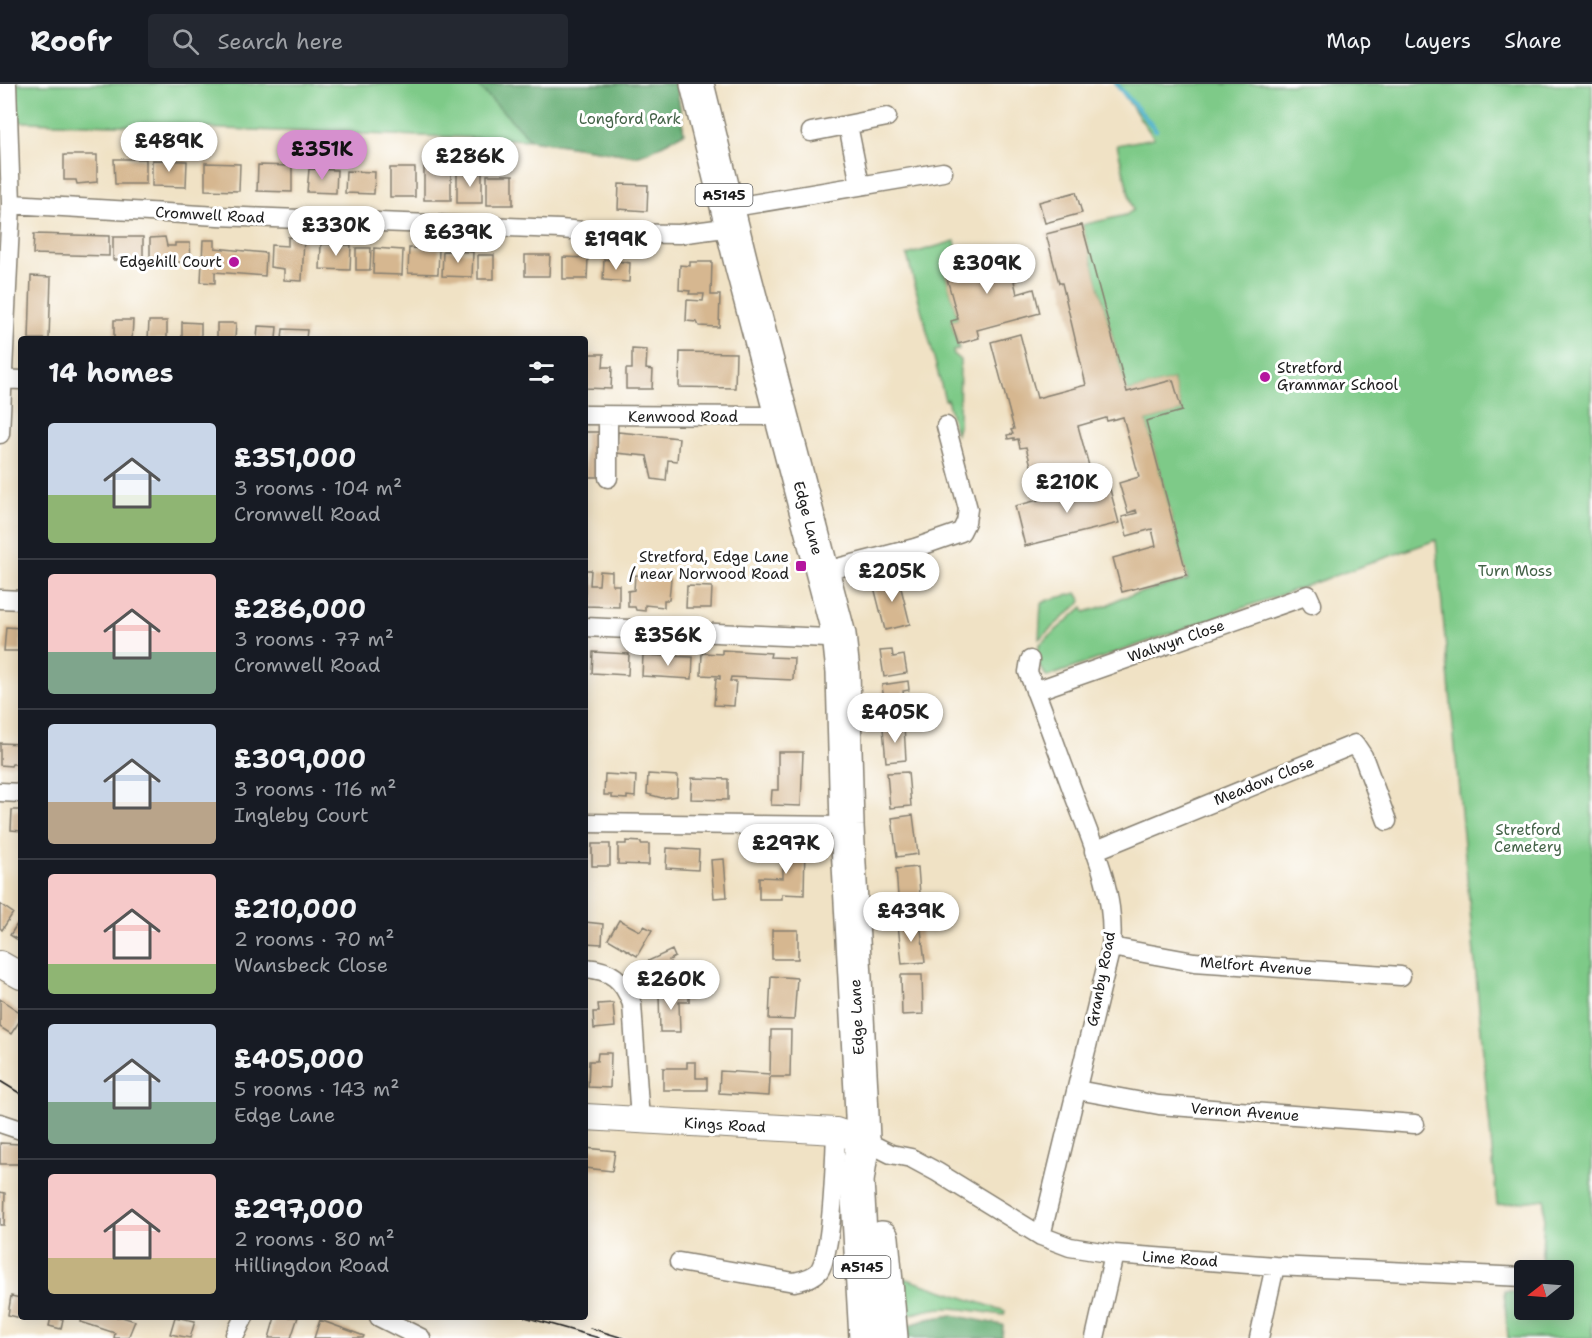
<!DOCTYPE html>
<html lang="en">
<head>
<meta charset="utf-8">
<style>
	:root { --surface:#171b24; --page:#242831; --text:#f1f3f6; --muted:#9ea1a6; --line:#363941; --accent:#d690ce }
	body { margin:0; font-family:"Shantell Sans",sans-serif; background:var(--page); color:var(--text); height:100vh; display:flex; flex-direction:column; font-size:22px; white-space:nowrap }
	* { box-sizing:border-box; margin:0 }
	p { font-size:20px; color:var(--muted) }
	.icon { flex:none; width:33px; height:33px; fill:none; stroke:currentColor; stroke-width:2; stroke-linecap:round; stroke-linejoin:round }
	.map { position:relative; flex:1; overflow:hidden }
	.sheet { position:absolute; left:18px; top:252px; width:570px; height:984px; display:flex; flex-direction:column; background:var(--surface); border-radius:6px; box-shadow:0 3px 15px #0003 }
	.sheet>* { flex:none }
	.needle { width:39px; rotate:253deg }
	.buttons { position:absolute; left:1514px; top:1176px; display:grid; gap:12px }
	.buttons a { display:grid; place-items:center; width:60px; height:60px; border-radius:6px; background:var(--surface); box-shadow:0 3px 15px #0003; font-size:30px }
	.price { position:absolute; translate:-50% -51px; padding:0 14px; border-radius:21px; background:#fff; color:#222; font-size:20px; line-height:39px; filter:drop-shadow(0 2px 3px #0008) }
	.price::after { content:''; position:absolute; left:50%; top:36px; width:18px; height:14px; margin-left:-9px; background:inherit; clip-path:polygon(0 0,100% 0,50% 100%) }
	.price.selected { background:var(--accent); color:#111 }
	ul { padding:0; list-style:none }
	li { display:flex; align-items:center; gap:18px; height:150px; padding:0 30px }
	li+li { border-top:2px solid var(--line) }
	li span { display:grid; place-items:center; flex:none; width:168px; height:120px; border-radius:6px; color:#555 }
	li>.icon { margin-inline-start:auto }
	span .icon { width:72px; height:72px; fill:#fffc; stroke-width:1 }
	li b { font-size:26px }
	h2 { display:flex; justify-content:space-between; align-items:center; height:72px; padding:0 30px; font-size:26px }
	header { display:flex; align-items:center; gap:36px; box-sizing:border-box; height:84px; padding:0 30px; background:var(--surface); border-bottom:2px solid var(--line) }
	header strong { font-size:28px }
	nav { display:flex; gap:33px; margin-inline-start:auto; font-size:21px }
	.search { width:420px; height:54px; background:var(--page); display:flex; align-items:center; gap:15px; box-sizing:border-box; padding:0 21px; border-radius:6px; color:var(--muted); font-size:22px }
	.map>svg:first-child { display:block }
	.green { fill:#7eca88; stroke:#4d7352; stroke-width:1.5 }
	.forest { fill:#66ae74; stroke:#416548; stroke-width:1.5 }
	.lines { fill:none; stroke-linecap:round; stroke-linejoin:round }
	.stream { stroke:#4bb0ca; stroke-width:4.5 }
	.building { fill:#d6b790 }
	.street-casing { stroke:#867f70; stroke-width:21 }
	.secondary-casing { stroke:#867f70; stroke-width:28 }
	.highway-casing { stroke:#867f70; stroke-width:36 }
	.street { stroke:#fff; stroke-width:18 }
	.secondary { stroke:#fff; stroke-width:26 }
	.highway { stroke:#fff; stroke-width:33 }
	.tram { stroke:#1c1c1c; stroke-width:1.5 }
	.poi-dot { fill:#b5179e; stroke:#fff; stroke-width:2 }
	.labels { text-anchor:middle; stroke-width:6; stroke-linejoin:round; paint-order:stroke }
	.shield { fill:#fff; stroke:#606060; stroke-width:1.5 }
	.shield-label { font-size:14px; font-weight:bold; fill:#1c1c1c }
	.park-label { font-size:15px; fill:#436247; stroke:#fff }
	.street-label { font-size:15px; fill:#1c1c1c; stroke:#fff }
	.poi-label { font-size:15px; fill:#1c1c1c; stroke:#fff; text-anchor:end }
</style>
</head>
<body>
<header>
<strong>Roofr</strong>
<div class="search"><svg class="icon" aria-label="search" viewBox="0 0 24 24"><circle cx="10" cy="10" r="6"/><path d="M15 15l6 6"/></svg>Search here</div>
<nav><a>Map</a><a>Layers</a><a>Share</a></nav>
</header>
<div class="map">
<svg width="1592" height="1254" viewBox="0 0 1592 1254">
	<rect width="100%" height="100%" fill="#fff"/>
	<filter id="ink" filterUnits="userSpaceOnUse"><feTurbulence type="fractalNoise" baseFrequency=".0167" numOctaves="2"/><feDisplacementMap in="SourceGraphic" scale="12" xChannelSelector="R" yChannelSelector="G"/><feConvolveMatrix kernelMatrix="1 2 1 2 8 2 1 2 1" color-interpolation-filters="sRGB"/></filter>
	<filter id="wash" filterUnits="userSpaceOnUse"><feTurbulence type="fractalNoise" baseFrequency=".008" numOctaves="4" result="noise"/><feDisplacementMap in="SourceGraphic" scale="24" xChannelSelector="R" yChannelSelector="G"/><feGaussianBlur stdDeviation="1.35" result="paint"/><feColorMatrix in="noise" values="0 0 0 0 0 0 0 0 0 0 0 0 0 0 0 0 0 1.4 0 .05"/><feComposite in="paint" operator="in"/></filter>
	<g filter="url(#wash)">
		<rect width="100%" height="100%" fill="#f0e2c5"/>
		<!-- green -->
		<path class="green" d="M0,0H676L684,49L650,67L636,72L531,56L0,37Z
			M1116,0H1592V1254H1508L1504,1207L1524,1208V1226H1563V1186H1538L1541,1184L1545,1115L1497,1121L1436,456L1047,593L1036,577L1039,561L1083,523L1085,528L1108,521L1120,514L1188,496L1146,337L1182,327L1173,296L1127,308L1082,141L1126,131L1133,126L1117,61L1154,54Z
			M955,157L959,175L943,180L958,235L951,237L959,265L953,267L954,271L960,276L959,339L956,350L947,315L945,316L907,171Z
			M1077,509L1082,517L1039,555L1041,520L1048,516Z
			M901,1193L1005,1227L1004,1231C984,1229 963,1223 943,1224C930,1224 919,1229 906,1231Z"/>
		<!-- forest -->
		<path class="forest" d="M476,0H676L684,49L650,67L636,72L531,56Z
			M952,1231L1003,1241L1002,1254H908L907,1242L928,1235Z"/>
		<g class="lines">
			<!-- stream -->
			<path class="stream" d="M1116,0L1156,46"/>
		</g>
		<g id="blocks">
			<!-- building -->
			<path class="building" d="M64,71H97V98L77,100L76,96H64Z
				M114,75H146V100H115Z
				M152,76L187,77L186,103L152,102Z
				M205,79L240,80L239,107L205,106Z
				M258,81L292,82V108L257,107Z
				M424,82H451V116H424Z
				M390,84H415V113H390Z
				M309,85L337,86L336,109L307,108Z
				M346,87L375,88L374,110L345,109Z
				M457,89H482V119H457Z
				M487,91H513V121H487Z
				M619,100L648,101L647,127L618,125Z
				M1076,108L1082,129L1045,139L1039,118Z
				M1082,141L1127,308L1173,296L1182,327L1146,337L1187,491L1122,508L1113,474L1156,462L1152,445L1127,452L1122,433L1137,429L1136,426L1128,429L1119,399L1139,393L1123,333L1107,337L1106,334L1078,342L1089,382L1061,389L1063,397L1057,398L1054,388L1029,395L1027,390L1033,389L1026,363L1020,364L1018,355L1014,356V354L1008,355L1007,351L1013,350L1011,346L1014,345L991,258L1020,250L1037,314L1086,301L1062,199H1059L1046,150Z
				M34,150L109,152V172L33,170Z
				M113,153H143V176H113Z
				M165,153L167,162H175V159H190L191,180H182L181,178H163L160,181H150V154Z
				M288,153L304,155L302,197L284,196V185L270,183L271,161L288,162Z
				M203,156H215V164L266,169L265,192L215,188V199L201,198Z
				M321,160L351,161L350,186L320,185Z
				M356,164H371L370,186H356Z
				M374,164L403,166L402,191L373,190Z
				M409,164L439,165L438,190L408,189Z
				M1012,166L1020,196L1014,197L1017,210L1034,205L1040,229L977,246L979,254L958,260L951,237L958,235L943,180L966,173L969,183L983,179L981,174Z
				M443,167L473,168L472,193L442,192Z
				M478,171H494V195H478Z
				M525,171H550L549,192H525Z
				M563,173L588,174L587,195H563Z
				M604,175L630,179L629,198L603,196Z
				M690,178H712L711,211H720L719,243L699,242L697,238L686,237L687,216L703,217L704,210H689L690,207L679,206L680,181L690,182Z
				M31,192L51,193L49,255H29Z
				M114,236H133L132,255H114Z
				M149,237H167V255H148Z
				M182,238L201,239V255H182Z
				M217,239H236L235,255H217Z
				M258,242L277,243L276,255H257Z
				M283,245L307,246L306,255H282Z
				M632,265L647,266L646,285L653,286L652,305H626V285H632Z
				M680,268L736,269L735,304L679,303Z
				M588,270H604L603,283H612L611,305L585,304V281H588Z
				M585,348H605L604,393H585Z
				M618,348L679,354L677,377L668,376L666,397L652,395L647,372L616,369Z
				M1108,398L1119,439L1025,462L1015,422Z
				M585,486H591L590,501H599L600,487L612,488V501H619V523L585,522Z
				M635,491L671,494L669,516H664V523L645,521V527L636,526L635,523H628V507L634,506Z
				M898,492L910,540L885,546L873,499Z
				M687,502L712,503L711,524H686Z
				M6,543L21,544V567H4Z
				M722,566L771,569L770,573L794,574L793,596L731,593L730,597H736L734,622L714,621L716,594L720,595V592L701,591L702,569L722,570Z
				M892,566L893,573L904,571L907,589L884,593L880,567Z
				M593,568L629,570L628,591L592,589Z
				M643,571L693,573L692,595L642,592Z
				M908,597L909,606L903,607L906,630L886,633L882,601Z
				M904,642L906,676L886,678L883,644Z
				M0,659L21,660L19,680H12L11,682L0,681Z
				M778,668H803L801,722L771,721L772,706H778Z
				M908,688L911,722L890,724L887,689Z
				M605,690L636,692L635,713L627,712V715L612,714V711H604Z
				M648,690L678,692L677,712L662,714L647,710Z
				M692,694L728,695V716L691,715Z
				M12,726H21V747L11,746Z
				M913,731L918,770L897,773L892,734Z
				M626,757L641,758V760H649V781L618,780V760H626Z
				M592,760H610V782H592Z
				M783,760H805L804,811L782,810V815H759V793L783,794Z
				M667,764L699,766L698,786L666,784Z
				M724,775L727,813L714,814L711,776Z
				M918,783L921,824L899,826L896,785Z
				M0,820L13,829L2,846L0,844Z
				M21,834V858L10,851Z
				M619,836L640,847L644,842L652,846L637,872L608,855Z
				M585,838L603,840L602,860L585,859Z
				M920,838L925,878L902,880L898,840Z
				M772,846H798V875H772Z
				M672,866L675,873L669,876L678,898L661,906L648,877Z
				M901,891H922L923,930L902,931Z
				M771,892L797,894L794,936L769,935Z
				M689,909V918H679L680,948H660L659,910Z
				M0,915L21,929V935L11,950L0,943Z
				M613,919L615,943L594,945L593,928H599L598,920Z
				M771,946H791L790,993H770L769,1012L719,1009L720,987L770,990Z
				M598,969H611L610,1004L588,1003L589,977H597Z
				M687,978H696V994H707V1006H663V984H687Z
				M0,1059L20,1060L19,1080H0Z
				M585,1064L615,1067L612,1087L585,1084Z
				M0,1108L5,1109L4,1141H0Z
				M11,1212L21,1214V1234L8,1231Z
				M51,1233L63,1235L61,1245L49,1242Z
				M82,1233H122L135,1237L128,1254H114L115,1249L81,1238Z
				M175,1233L195,1237L190,1254L170,1250Z
				M275,1233H298L291,1254H269Z
				M320,1236L364,1252L363,1254H314Z"/>
		</g>
	</g>
	<g filter="url(#ink)">
		<use href="#blocks" fill-opacity="0" stroke="#867f70" stroke-width="1.5"/>
		<g class="lines">
			<defs>
				<path id="street" d="M848,41L860,101
					M811,48L887,33
					M11,120L218,132L560,145L608,149L679,150L732,143
					M728,124L943,88
					M0,295L21,296
					M585,331L768,332L781,330
					M0,350L11,120L7,0
					M608,394V333
					M822,488L915,464L961,448L966,438L968,425L946,342
					M0,515L21,516
					M585,543L827,554L839,551
					M1030,576L1028,588C1044,628 1058,668 1073,708C1092,760 1116,806 1111,863L1041,1152
					M1035,607L1308,511L1312,520
					M0,708L21,709
					M585,739L847,742
					M1094,767L1355,660L1363,672L1387,737
					M1111,863L1194,878L1401,892
					M585,884C611,886 623,895 632,920L640,1036
					M1077,1006L1159,1021L1415,1040
					M0,1039L21,1046
					M863,1056L891,1070L911,1074L937,1088L1041,1152L1070,1163L1114,1170L1275,1182L1524,1193
					M679,1178L794,1198C803,1196 813,1194 819,1187C833,1167 835,1074 836,1047
					M379,1233L421,1254
					M235,1251L244,1233
					M1095,1254L1114,1170
					M1259,1254L1275,1182"/>
				<path id="secondary" d="M0,880L21,892
					M585,1033L836,1047L863,1056"/>
				<path id="highway" d="M697,0L742,183L839,551L843,588L847,742L861,1008L863,1056L857,1097L866,1254
					M882,1154L891,1254"/>
			</defs>
			<!-- street casing -->
			<use href="#street" class="street-casing"/>
			<!-- secondary casing -->
			<use href="#secondary" class="secondary-casing"/>
			<!-- highway casing -->
			<use href="#highway" class="highway-casing"/>
			<!-- street -->
			<use href="#street" class="street"/>
			<!-- secondary -->
			<use href="#secondary" class="secondary"/>
			<!-- highway -->
			<use href="#highway" class="highway"/>
			<!-- tram -->
			<path class="tram" d="M0,997L21,1010
				M525,1233L599,1254
				M590,1244L623,1254"/>
		</g>
	</g>
	<!-- markers -->
	<g class="poi-dot">
		<circle cx="234" cy="178" r="6"/>
		<circle cx="1265" cy="293" r="6"/>
		<rect x="795" y="476" width="12" height="12" rx="3"/>
	</g>
	<g class="labels">
		<!-- shield labels -->
		<g class="shield">
			<rect x="695.5" y="100" width="57" height="22" rx="4.5"/>
			<rect x="833.5" y="1172" width="57" height="22" rx="4.5"/>
		</g>
		<g class="shield-label">
			<text x="724" y="116">A5145</text>
			<text x="862" y="1188">A5145</text>
		</g>
		<!-- park labels -->
		<g class="park-label">
			<text x="630" y="40">Longford Park</text>
			<text x="1515" y="492">Turn Moss</text>
			<text x="1528" y="751">Stretford<tspan x="1528" dy="17">Cemetery</tspan></text>
		</g>
		<!-- street labels -->
		<g class="street-label">
			<text transform="translate(210 131) rotate(3)" y="5">Cromwell Road</text>
			<text x="683" y="338">Kenwood Road</text>
			<text transform="translate(808 434) rotate(75)" y="5">Edge Lane</text>
			<text transform="translate(1176 557) rotate(-19)" y="5">Walwyn Close</text>
			<text transform="translate(1264 697) rotate(-22)" y="5">Meadow Close</text>
			<text transform="translate(1256 882) rotate(4)" y="5">Melfort Avenue</text>
			<text transform="translate(1101 895) rotate(-79)" y="5">Granby Road</text>
			<text transform="translate(857 933) rotate(-93)" y="5">Edge Lane</text>
			<text transform="translate(1245 1028) rotate(4)" y="5">Vernon Avenue</text>
			<text transform="translate(725 1041) rotate(3)" y="5">Kings Road</text>
			<text transform="translate(1180 1175) rotate(4)" y="5">Lime Road</text>
		</g>
		<!-- poi labels -->
		<g class="poi-label">
			<text x="222" y="183">Edgehill Court</text>
			<text x="1277" y="289" text-anchor="start">Stretford<tspan x="1277" dy="17">Grammar School</tspan></text>
			<text x="789" y="478">Stretford, Edge Lane<tspan x="789" dy="17">/ near Norwood Road</tspan></text>
		</g>
	</g>
</svg>
<div class="buttons">
<a><svg class="needle" viewBox="-14 -14 28 28"><path d="M0-13l5 13h-10z" fill="#e53935"/><path d="M0 13l5-13h-10z" fill="#9ea1a6"/></svg></a>
</div>
<b class="price" style="left:169px;top:89px">£489K</b>
<b class="price selected" style="left:322px;top:97px">£351K</b>
<b class="price" style="left:470px;top:104px">£286K</b>
<b class="price" style="left:336px;top:173px">£330K</b>
<b class="price" style="left:458px;top:180px">£639K</b>
<b class="price" style="left:616px;top:187px">£199K</b>
<b class="price" style="left:987px;top:211px">£309K</b>
<b class="price" style="left:1067px;top:430px">£210K</b>
<b class="price" style="left:892px;top:519px">£205K</b>
<b class="price" style="left:668px;top:583px">£356K</b>
<b class="price" style="left:895px;top:660px">£405K</b>
<b class="price" style="left:786px;top:791px">£297K</b>
<b class="price" style="left:911px;top:859px">£439K</b>
<b class="price" style="left:671px;top:927px">£260K</b>
<section class="sheet">
<h2>14 homes<svg class="icon" aria-label="filters" viewBox="0 0 24 24"><path d="M4 7h16M4 17h16"/><circle cx="9" cy="7" r="2"/><circle cx="15" cy="17" r="2"/></svg></h2>
<ul>
<li><span style="background:linear-gradient(#c9d6e8 60%,#8fb573 0)"><svg class="icon" aria-label="home" viewBox="0 0 24 24"><path d="M3 11l9-7 9 7M6 9v11h12V9"/></svg></span><div><b>£351,000</b><p>3 rooms · 104 m²</p><p>Cromwell Road</p></div></li>
<li><span style="background:linear-gradient(#f6c9c9 65%,#7fa58c 0)"><svg class="icon" aria-label="home" viewBox="0 0 24 24"><path d="M3 11l9-7 9 7M6 9v11h12V9"/></svg></span><div><b>£286,000</b><p>3 rooms · 77 m²</p><p>Cromwell Road</p></div></li>
<li><span style="background:linear-gradient(#c9d6e8 65%,#b9a48a 0)"><svg class="icon" aria-label="home" viewBox="0 0 24 24"><path d="M3 11l9-7 9 7M6 9v11h12V9"/></svg></span><div><b>£309,000</b><p>3 rooms · 116 m²</p><p>Ingleby Court</p></div></li>
<li><span style="background:linear-gradient(#f6c9c9 75%,#8fb573 0)"><svg class="icon" aria-label="home" viewBox="0 0 24 24"><path d="M3 11l9-7 9 7M6 9v11h12V9"/></svg></span><div><b>£210,000</b><p>2 rooms · 70 m²</p><p>Wansbeck Close</p></div></li>
<li><span style="background:linear-gradient(#c9d6e8 65%,#7fa58c 0)"><svg class="icon" aria-label="home" viewBox="0 0 24 24"><path d="M3 11l9-7 9 7M6 9v11h12V9"/></svg></span><div><b>£405,000</b><p>5 rooms · 143 m²</p><p>Edge Lane</p></div></li>
<li><span style="background:linear-gradient(#f6c9c9 70%,#c2b280 0)"><svg class="icon" aria-label="home" viewBox="0 0 24 24"><path d="M3 11l9-7 9 7M6 9v11h12V9"/></svg></span><div><b>£297,000</b><p>2 rooms · 80 m²</p><p>Hillingdon Road</p></div></li>
</ul>
</section>
</div>
</body>
</html>
